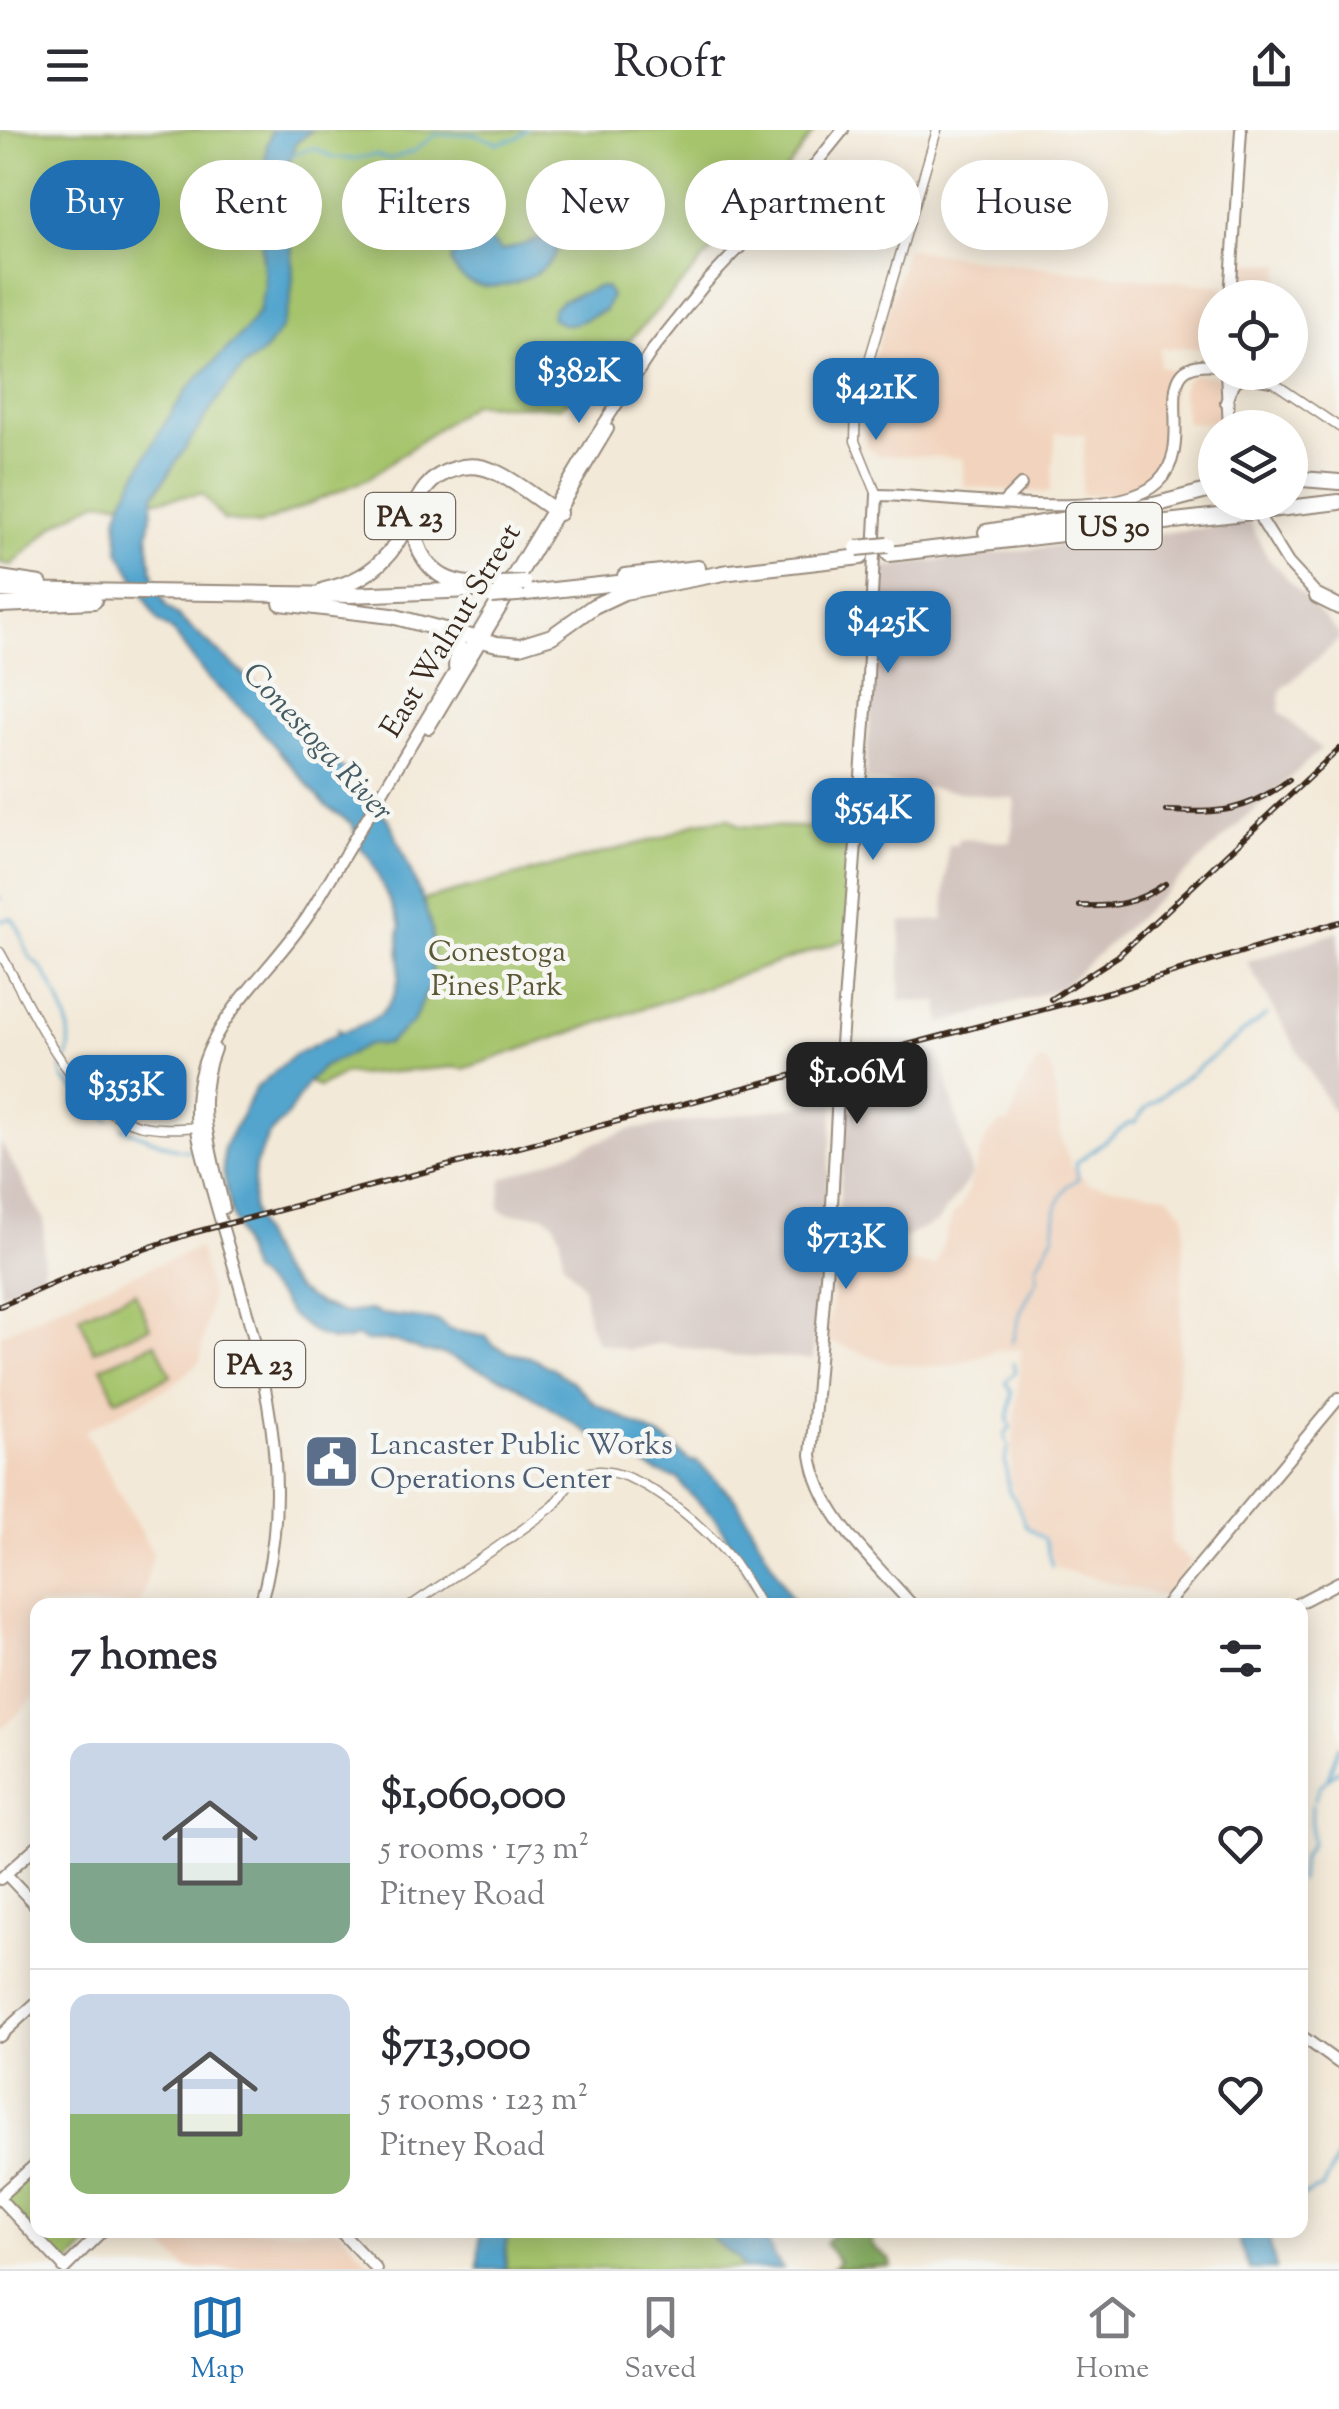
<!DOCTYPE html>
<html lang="en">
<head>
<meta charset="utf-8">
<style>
	:root { --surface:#fff; --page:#f2f2f3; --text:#2b2b33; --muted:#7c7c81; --line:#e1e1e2; --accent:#1f6fb2 }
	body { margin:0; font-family:"Sorts Mill Goudy",serif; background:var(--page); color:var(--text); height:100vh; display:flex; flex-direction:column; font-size:38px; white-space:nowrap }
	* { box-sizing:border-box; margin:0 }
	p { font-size:32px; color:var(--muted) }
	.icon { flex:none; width:55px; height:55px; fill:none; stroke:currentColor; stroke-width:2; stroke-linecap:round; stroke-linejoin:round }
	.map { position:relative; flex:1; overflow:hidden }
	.drawer { position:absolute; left:30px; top:1468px; width:1278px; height:640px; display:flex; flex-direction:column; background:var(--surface); border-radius:20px; box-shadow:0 5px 25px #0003 }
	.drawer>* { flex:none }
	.guide { position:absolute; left:30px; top:30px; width:1280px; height:90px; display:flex; gap:20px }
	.controls { position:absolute; left:1198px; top:150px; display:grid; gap:20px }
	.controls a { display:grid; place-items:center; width:110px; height:110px; border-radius:50%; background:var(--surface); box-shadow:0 5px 25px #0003; font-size:50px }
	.price { position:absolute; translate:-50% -85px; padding:0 22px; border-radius:20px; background:var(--accent); color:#fff; font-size:32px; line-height:65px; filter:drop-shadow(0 2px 5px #0008) }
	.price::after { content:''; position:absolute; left:50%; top:60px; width:30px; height:22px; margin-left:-15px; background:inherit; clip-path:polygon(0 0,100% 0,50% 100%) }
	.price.current { background:#222; color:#fff }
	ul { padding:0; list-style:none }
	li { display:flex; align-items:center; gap:30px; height:250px; padding:0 40px }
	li+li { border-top:2px solid var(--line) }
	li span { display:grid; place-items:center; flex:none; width:280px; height:200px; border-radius:20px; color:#555 }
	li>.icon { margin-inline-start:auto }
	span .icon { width:120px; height:120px; fill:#fffc; stroke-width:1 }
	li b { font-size:42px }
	h2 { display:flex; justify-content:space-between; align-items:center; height:120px; padding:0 40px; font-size:42px }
	.chip { padding:0 35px; border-radius:45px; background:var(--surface); box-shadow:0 5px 25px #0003; font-size:35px; line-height:90px }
	.chip.current { background:var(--accent); color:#fff }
	header { display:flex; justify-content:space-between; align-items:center; height:130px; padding:0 40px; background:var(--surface); font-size:45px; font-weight:600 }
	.tab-bar { display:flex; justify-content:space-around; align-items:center; height:140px; border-top:2px solid var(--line); background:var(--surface); font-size:28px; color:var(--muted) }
	.tab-bar a { display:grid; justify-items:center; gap:5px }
	.tab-bar .current { color:var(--accent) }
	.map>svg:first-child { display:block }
	.built { fill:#f2d4be }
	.industrial { fill:#cfc0ba }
	.green { fill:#a5c46c; stroke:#707745; stroke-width:2.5 }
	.forest { fill:#84aa60; stroke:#606a3f; stroke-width:2.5 }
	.water { fill:#53a5ce; stroke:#476876; stroke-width:2.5 }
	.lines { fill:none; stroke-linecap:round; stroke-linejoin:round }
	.stream { stroke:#53a5ce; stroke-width:2.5 }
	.minor-casing { stroke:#978a7b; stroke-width:11 }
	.major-casing { stroke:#978a7b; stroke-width:14 }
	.highway-casing { stroke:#978a7b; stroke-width:18 }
	.minor { stroke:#fff; stroke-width:8 }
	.major { stroke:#fff; stroke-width:10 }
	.highway { stroke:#fff; stroke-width:14 }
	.rail-casing { stroke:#3b2a1e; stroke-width:6 }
	.rail { stroke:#f6f6f2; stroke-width:2.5; stroke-dasharray:8; stroke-linecap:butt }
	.major-bridge-casing { stroke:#978a7b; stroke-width:14; stroke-linecap:butt }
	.highway-bridge-casing { stroke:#978a7b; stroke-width:18; stroke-linecap:butt }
	.major-bridge { stroke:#fff; stroke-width:10 }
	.highway-bridge { stroke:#fff; stroke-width:14 }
	.labels { text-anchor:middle; stroke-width:9; stroke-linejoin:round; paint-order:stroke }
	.shield { fill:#f6f6f2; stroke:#73675e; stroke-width:2.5 }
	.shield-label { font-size:28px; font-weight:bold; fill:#3b2a1e }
	.street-label { font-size:30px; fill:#3b2a1e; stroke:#f6f6f2 }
	.park-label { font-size:30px; fill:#5b5835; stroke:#f6f6f2 }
	.service-label { font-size:30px; fill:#4e5e75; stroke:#f6f6f2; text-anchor:start }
	.water-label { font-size:32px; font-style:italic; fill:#455b64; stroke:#f6f6f2 }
</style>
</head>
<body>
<header><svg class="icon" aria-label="menu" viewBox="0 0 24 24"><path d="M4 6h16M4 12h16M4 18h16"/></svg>Roofr<svg class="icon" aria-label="share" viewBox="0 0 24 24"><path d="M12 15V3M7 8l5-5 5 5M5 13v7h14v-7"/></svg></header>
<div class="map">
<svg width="1339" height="2139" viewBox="0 0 1339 2139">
	<rect width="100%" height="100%" fill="#f6f6f2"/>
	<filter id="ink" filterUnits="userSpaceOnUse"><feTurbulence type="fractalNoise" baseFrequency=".01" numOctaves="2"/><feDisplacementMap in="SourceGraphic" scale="20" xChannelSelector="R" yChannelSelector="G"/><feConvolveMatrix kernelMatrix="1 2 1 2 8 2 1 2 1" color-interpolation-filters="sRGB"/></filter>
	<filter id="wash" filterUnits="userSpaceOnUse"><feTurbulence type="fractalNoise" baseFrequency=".0048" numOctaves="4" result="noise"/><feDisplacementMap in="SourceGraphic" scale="40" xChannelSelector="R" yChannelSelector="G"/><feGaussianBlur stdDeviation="2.25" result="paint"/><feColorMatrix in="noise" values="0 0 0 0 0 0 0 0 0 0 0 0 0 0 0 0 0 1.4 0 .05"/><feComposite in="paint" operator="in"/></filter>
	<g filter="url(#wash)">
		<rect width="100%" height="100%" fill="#f3e9d8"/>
		<!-- built -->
		<path class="built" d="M907,119L1071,141L1224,156L1223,167L1215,168V218H1160L1159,236L1173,241L1165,332L1154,348L1139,359L1111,365H1081L1085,305L1056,303L1050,363L964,357L963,328L877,325L866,315L864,261Z
			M1238,132L1281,134L1279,167H1236Z
			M1194,244L1218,247V293H1186L1182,261L1185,251Z
			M1039,930L1047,932L1053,943L1061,1008L1071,1035L1088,1053L1167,1065L1185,1084L1171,1414L1191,1432L1165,1467L1056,1438L1045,1407L1028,1396L1010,1351L1021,1219L995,1221L951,1236L932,1237L889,1233L826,1210L837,1135L881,1130L936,1136L953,1084L961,1078L987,1006L1000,994L1010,993L1021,958Z
			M199,1118L211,1165L200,1231L173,1255L85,1301L153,1424L140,1475H38L37,1565L0,1600V1205L88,1163Z
			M147,2100H339L376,2139H187Z"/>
		<!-- industrial -->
		<path class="industrial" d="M1250,392L1268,428L1339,504V510L1281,560L1279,581L1321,619L1061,858L941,894L939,872L900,870L901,792L944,790L948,715H957L958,709L1011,712L1015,669L865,650L883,437Z
			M1339,802V979L1333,982L1247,832Z
			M939,921L972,1045L937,1092L879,1120L835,1130L848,943Z
			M834,971L813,1229L726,1225L662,1213L628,1220L597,1212L589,1195L583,1156L563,1132L561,1108L554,1092L544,1085L508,1084L499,1079L502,1049L628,1000Z
			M0,1011L44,1090L43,1146L0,1164Z"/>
		<!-- green -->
		<path class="green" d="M0,0H815L790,36L594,249L561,277L472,274L368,349L259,395L224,390L202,364L135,373L98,371L55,395L12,435L0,433Z
			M729,688L740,696L852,698L848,809L463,939L455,937L358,945L345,943L319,957L295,945L405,871L419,771L664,707L697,692Z
			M135,1162L150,1197L94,1221L79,1186Z
			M156,1213L171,1246L116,1270L101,1237Z
			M37,2032L38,2100H103L65,2138L0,2066Z
			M508,2100H707L715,2111L736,2126L744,2139H505Z"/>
		<!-- forest -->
		<path class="forest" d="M836,2100H872V2116L890,2130L891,2136L832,2139L839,2132L825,2113Z"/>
		<!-- water -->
		<path class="water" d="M272,0H312L295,14L287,38L293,148L290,173L281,199L266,220L243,238L220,266L154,365L148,405L150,428L155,452L166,476L280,576L307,607L357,652L390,692L425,776L432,801V851L413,892L387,914L368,915L323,937L308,952L288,985L268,1006L255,1036L252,1077L256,1093L277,1138L297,1160L321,1175L345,1183L370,1180L381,1184L438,1191L450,1200L487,1207L493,1215L510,1223L530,1227L553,1239L574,1253L594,1273L666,1310L690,1331H697L737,1371L795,1475H767L716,1389L684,1358L678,1348C659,1345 638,1334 627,1319L617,1322L510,1251L440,1223L424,1222L395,1211H366L356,1206L349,1210H332L314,1203L291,1185L278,1166L251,1142L232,1086L223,1040L224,1017L256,958L294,925L338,903V899L341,902C382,891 401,873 400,828C400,817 397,806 401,796L370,728L361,718L352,694L325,675L248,585L208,549L173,502L158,491L119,421L117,388L123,370L160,301L189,257L243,203L259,181L265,155L260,90L267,15Z
			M477,102L486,106L501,121L541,109L556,113L557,121C542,155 463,176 451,130L457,118Z
			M598,157L606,158L611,166L605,180C587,187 567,204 551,187L553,178L563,170Z
			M480,2100H508L505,2139H478Z
			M707,2100H759L782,2139H744L736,2127L715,2111Z
			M1238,2100H1267L1276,2139H1250L1240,2116Z"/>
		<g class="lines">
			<!-- stream -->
			<path class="stream" d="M292,25L313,18L333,27L353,29L375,25L390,29L414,21L435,5L475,4L498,13L516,8L527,0
				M0,767V769
				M0,791L11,788C22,799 22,811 28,824C32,831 40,835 44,842C60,868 77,900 66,932
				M61,937L64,950C76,957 80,965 89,975C95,981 102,983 109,990
				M122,998L176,1019L194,1021
				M1012,1212L1021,1181L1038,1148L1037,1136L1054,1105L1057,1075L1067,1056L1078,1049L1076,1033L1129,993L1135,992L1145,979L1267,884
				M1013,1233L1015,1242L1006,1252L1012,1263L1008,1291L1011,1297L1004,1305L1009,1317L1005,1330L1009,1362L1016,1371L1026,1397L1044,1409L1052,1436
				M1328,1647L1339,1616
				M1314,1670L1320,1656L1339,1639
				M1300,1751L1302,1727L1311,1714L1312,1675
				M1300,2067L1323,2057C1329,2046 1336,2034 1339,2023"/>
		</g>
	</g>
	<g filter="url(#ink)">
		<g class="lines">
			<defs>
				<path id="minor" d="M1258,242L1339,297
					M877,365L855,311L856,274L937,0
					M0,822C32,878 71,977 139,995C160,1000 181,998 202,997
					M412,1475C458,1443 508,1412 552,1377C564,1367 568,1349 583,1344C628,1326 705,1397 731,1429C742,1443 751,1460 760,1475"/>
				<path id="major" d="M1230,168L1241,0
					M1226,242L1229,298
					M1226,272L1233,253L1244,246L1271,251
					M1004,372L1021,355
					M1262,391L1288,433L1322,470
					M429,598L608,299
					M215,919C193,974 212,1024 224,1078
					M840,927L867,566L877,365C940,365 1112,395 1157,353C1202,312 1141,228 1215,235
					M839,944L832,1075L811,1325C820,1386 874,1431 912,1475
					M260,1475C309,1314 234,1161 198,1006C182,906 259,859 308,786L594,309L651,222L705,154L797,57L843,0
					M1166,1475L1339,1268
					M1295,1475L1339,1452
					M6,1744L38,1778
					M0,1749L38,1715
					M1300,1905L1339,1933
					M0,1906L38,1871
					M0,2066L38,2032
					M0,2069L65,2138
					M339,2100L376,2139
					M64,2139L103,2100"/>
				<path id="highway" d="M1290,348L1339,352
					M416,382C409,419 431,451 469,454
					M986,402L1154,375L1207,361L1215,355
					M889,424L1339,372
					M722,443L861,427
					M625,446L698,438
					M0,448L40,454
					M0,460L350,465L497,459
					M324,460C350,455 373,443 390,422C414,393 413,350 455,339C467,335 481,336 493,341C516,350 537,370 559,383
					M517,464L636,451
					M1317,466L1339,477
					M281,473L392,486L497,514L520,516L552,506L594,476L624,462L729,442
					M0,475L94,471
					M446,500L458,515L456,537"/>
			</defs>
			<!-- minor casing -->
			<use href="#minor" class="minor-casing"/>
			<!-- major casing -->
			<use href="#major" class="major-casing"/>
			<!-- highway casing -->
			<use href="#highway" class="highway-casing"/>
			<!-- minor -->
			<use href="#minor" class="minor"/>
			<!-- major -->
			<use href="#major" class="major"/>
			<!-- highway -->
			<use href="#highway" class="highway"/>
			<defs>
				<path id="rail" d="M1167,681C1220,683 1244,683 1289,650
					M1080,776C1114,777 1136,774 1165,754
					M1051,869L1118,826L1339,619
					M0,1176L91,1137L192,1103L1124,858L1339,792"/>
			</defs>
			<!-- rail casing -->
			<use href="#rail" class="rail-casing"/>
			<!-- rail -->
			<use href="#rail" class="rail"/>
			<defs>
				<path id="major-bridge" d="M1253,372L1262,391
					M839,944L840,927"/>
				<path id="highway-bridge" d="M857,418L888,415
					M500,454L524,453
					M492,466L517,464"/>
			</defs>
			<!-- major-bridge casing -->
			<use href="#major-bridge" class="major-bridge-casing"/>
			<!-- highway-bridge casing -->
			<use href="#highway-bridge" class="highway-bridge-casing"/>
			<!-- major-bridge -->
			<use href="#major-bridge" class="major-bridge"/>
			<!-- highway-bridge -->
			<use href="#highway-bridge" class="highway-bridge"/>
		</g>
	</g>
	<!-- icons -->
	<defs>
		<symbol id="civic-square" viewBox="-11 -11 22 22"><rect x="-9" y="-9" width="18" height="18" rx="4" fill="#5c6f8a" stroke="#f6f6f2"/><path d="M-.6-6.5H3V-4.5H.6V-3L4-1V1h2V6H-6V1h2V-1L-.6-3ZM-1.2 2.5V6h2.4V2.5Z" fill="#fff"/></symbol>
	</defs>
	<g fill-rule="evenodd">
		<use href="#civic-square" x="300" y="1300" width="63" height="63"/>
	</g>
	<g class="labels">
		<!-- shield labels -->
		<g class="shield">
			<rect x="365" y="363" width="90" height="46" rx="8"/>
			<rect x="1066.5" y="373" width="95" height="46" rx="8"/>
			<rect x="215" y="1211" width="90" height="46" rx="8"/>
		</g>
		<g class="shield-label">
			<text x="410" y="396">PA 23</text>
			<text x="1114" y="406">US 30</text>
			<text x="260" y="1244">PA 23</text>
		</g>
		<!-- street labels -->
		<g class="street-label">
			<text transform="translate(450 500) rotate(-59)" y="10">East Walnut Street</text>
		</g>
		<!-- park labels -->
		<g class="park-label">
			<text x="497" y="831">Conestoga<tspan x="497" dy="34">Pines Park</tspan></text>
		</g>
		<!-- service labels -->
		<g class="service-label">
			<text x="370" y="1324">Lancaster Public Works<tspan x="370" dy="34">Operations Center</tspan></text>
		</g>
		<!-- water labels -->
		<g class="water-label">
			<text transform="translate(319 611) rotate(47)" y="11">Conestoga River</text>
		</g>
	</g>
</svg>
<div class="controls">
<a><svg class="icon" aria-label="locate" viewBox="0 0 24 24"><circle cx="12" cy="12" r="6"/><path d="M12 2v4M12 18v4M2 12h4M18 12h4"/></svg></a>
<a><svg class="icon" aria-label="layers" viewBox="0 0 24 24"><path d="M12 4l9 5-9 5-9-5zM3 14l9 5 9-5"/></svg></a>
</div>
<b class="price" style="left:579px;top:296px">$382K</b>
<b class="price" style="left:876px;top:313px">$421K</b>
<b class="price" style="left:888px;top:546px">$425K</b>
<b class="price" style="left:873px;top:733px">$554K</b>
<b class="price current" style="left:857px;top:997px">$1.06M</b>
<b class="price" style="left:126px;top:1010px">$353K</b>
<b class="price" style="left:846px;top:1162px">$713K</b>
<div class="guide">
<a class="chip current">Buy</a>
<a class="chip">Rent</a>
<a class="chip">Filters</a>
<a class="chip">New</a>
<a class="chip">Apartment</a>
<a class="chip">House</a>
</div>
<section class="drawer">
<h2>7 homes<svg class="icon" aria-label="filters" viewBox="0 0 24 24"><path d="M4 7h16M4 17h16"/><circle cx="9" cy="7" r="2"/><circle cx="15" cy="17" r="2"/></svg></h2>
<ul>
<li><span style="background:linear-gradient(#c9d6e8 60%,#7fa58c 0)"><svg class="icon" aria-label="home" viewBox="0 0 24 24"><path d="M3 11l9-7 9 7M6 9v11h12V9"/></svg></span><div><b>$1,060,000</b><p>5 rooms · 173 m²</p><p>Pitney Road</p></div><svg class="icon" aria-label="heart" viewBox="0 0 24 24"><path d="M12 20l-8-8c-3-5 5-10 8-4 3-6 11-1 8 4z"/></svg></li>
<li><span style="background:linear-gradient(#c9d6e8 60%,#8fb573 0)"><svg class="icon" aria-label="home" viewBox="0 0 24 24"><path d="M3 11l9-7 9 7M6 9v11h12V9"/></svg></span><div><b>$713,000</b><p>5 rooms · 123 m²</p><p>Pitney Road</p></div><svg class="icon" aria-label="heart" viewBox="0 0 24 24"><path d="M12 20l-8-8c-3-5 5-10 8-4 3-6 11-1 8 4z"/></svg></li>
</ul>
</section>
</div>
<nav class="tab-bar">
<a class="current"><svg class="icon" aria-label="map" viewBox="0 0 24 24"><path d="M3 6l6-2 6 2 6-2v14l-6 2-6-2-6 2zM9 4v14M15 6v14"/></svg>Map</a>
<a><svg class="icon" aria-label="saved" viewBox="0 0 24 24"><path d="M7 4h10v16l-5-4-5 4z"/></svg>Saved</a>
<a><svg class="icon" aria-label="home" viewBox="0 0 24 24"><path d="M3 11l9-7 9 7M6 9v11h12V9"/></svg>Home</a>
</nav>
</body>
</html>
